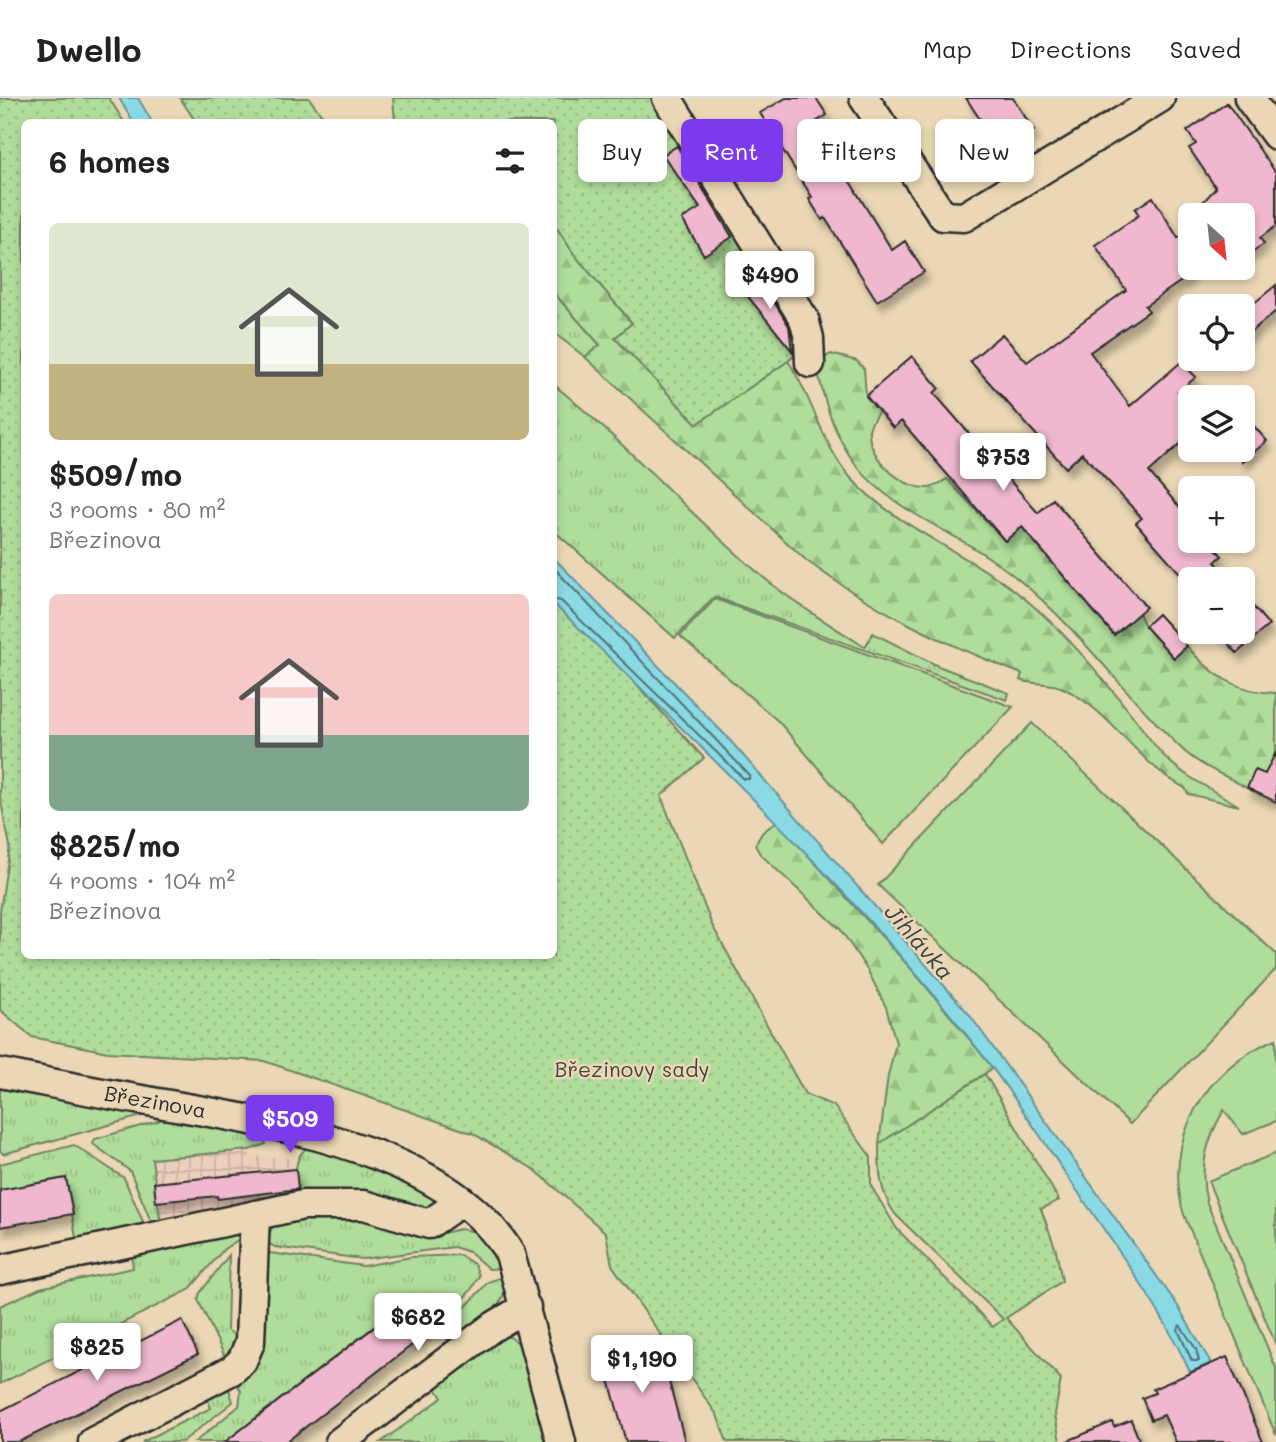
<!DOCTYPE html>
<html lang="en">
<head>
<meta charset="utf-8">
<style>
	:root { --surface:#fff; --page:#f6f6f6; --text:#222; --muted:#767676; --line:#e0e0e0; --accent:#7c3aed }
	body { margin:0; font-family:Mali,sans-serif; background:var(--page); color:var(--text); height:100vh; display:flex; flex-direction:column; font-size:26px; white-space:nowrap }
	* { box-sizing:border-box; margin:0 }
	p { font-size:23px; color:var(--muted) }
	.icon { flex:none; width:38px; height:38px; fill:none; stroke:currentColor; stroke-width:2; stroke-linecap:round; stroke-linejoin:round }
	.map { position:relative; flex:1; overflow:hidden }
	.sheet { position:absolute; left:21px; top:21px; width:536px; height:840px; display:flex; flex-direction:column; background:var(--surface); border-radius:10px; box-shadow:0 4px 10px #0003 }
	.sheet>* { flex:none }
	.hud { position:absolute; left:578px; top:21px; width:593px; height:63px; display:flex; gap:14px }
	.needle { width:46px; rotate:153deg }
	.buttons { position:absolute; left:1178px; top:105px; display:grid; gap:14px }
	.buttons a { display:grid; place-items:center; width:77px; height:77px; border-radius:10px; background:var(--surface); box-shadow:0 4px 10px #0003; font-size:35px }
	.price { position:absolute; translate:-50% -60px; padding:0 16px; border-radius:7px; background:#fff; color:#222; font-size:23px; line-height:46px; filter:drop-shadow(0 2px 4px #0008) }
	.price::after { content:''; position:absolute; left:50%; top:42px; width:21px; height:16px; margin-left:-10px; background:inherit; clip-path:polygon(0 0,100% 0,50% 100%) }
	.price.selected { background:var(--accent); color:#fff }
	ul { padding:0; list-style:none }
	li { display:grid; align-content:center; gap:14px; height:371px; padding:0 28px }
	li span { display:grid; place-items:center; height:217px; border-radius:10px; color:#555 }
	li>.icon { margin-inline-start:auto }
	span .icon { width:126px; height:126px; fill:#fffc; stroke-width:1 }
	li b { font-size:30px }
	h2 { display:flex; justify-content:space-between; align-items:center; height:84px; padding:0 28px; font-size:30px }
	.chip { padding:0 24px; border-radius:10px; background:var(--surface); box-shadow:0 4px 10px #0003; font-size:24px; line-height:63px }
	.chip.selected { background:var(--accent); color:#fff }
	header { display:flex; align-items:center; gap:42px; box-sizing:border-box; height:98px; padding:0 35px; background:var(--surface); border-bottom:2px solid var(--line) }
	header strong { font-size:33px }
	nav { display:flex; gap:38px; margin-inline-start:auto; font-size:24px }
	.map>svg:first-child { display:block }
	.industrial { fill:url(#industrial-grid) }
	.grass { fill:url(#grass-tufts); stroke:#6e8463; stroke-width:2 }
	.forest { fill:url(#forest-firs); stroke:#6e8463; stroke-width:2 }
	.park { fill:url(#park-dots); stroke:#6e8463; stroke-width:2 }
	.pitch { fill:#b0dd9b; stroke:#6e8463; stroke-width:2 }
	.water { fill:#8adae5; stroke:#64949b; stroke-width:2 }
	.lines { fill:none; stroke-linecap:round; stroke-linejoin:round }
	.shore { stroke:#517175; stroke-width:2 }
	.building { fill:#efb8ce; stroke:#2b2b2b; stroke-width:2; filter:url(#shadow) }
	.minor-casing { stroke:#2b2b2b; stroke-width:33 }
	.minor { stroke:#ebd7b5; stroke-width:28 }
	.labels { text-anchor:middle; stroke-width:5; stroke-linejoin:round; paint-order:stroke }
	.park-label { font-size:21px; fill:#3f463c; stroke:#ebd7b5 }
	.street-label { font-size:21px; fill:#2b2b2b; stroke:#ebd7b5 }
	.water-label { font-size:23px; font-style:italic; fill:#394547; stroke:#ebd7b5 }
</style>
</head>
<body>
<header>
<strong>Dwello</strong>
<nav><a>Map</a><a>Directions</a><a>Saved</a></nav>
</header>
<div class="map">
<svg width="1276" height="1344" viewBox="0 0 1276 1344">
	<defs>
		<pattern id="industrial-grid" width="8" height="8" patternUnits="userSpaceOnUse" patternTransform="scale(1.75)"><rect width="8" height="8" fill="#eccebc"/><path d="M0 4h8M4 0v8" fill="none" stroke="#cbb1a2"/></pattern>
		<pattern id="grass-tufts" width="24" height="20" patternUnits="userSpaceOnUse" patternTransform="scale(1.75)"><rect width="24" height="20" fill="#b0dd9b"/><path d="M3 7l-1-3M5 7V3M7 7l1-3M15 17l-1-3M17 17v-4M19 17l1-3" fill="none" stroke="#98be86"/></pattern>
		<pattern id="forest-firs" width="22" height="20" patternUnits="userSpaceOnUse" patternTransform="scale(1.75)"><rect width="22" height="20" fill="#b0dd9b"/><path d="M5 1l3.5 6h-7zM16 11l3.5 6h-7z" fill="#98be86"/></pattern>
		<pattern id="park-dots" width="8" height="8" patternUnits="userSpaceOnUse" patternTransform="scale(1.75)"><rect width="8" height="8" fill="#b0dd9b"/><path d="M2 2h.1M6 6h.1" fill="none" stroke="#98be86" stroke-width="1.8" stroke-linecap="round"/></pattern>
		<filter id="shadow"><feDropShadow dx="4.5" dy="8" stdDeviation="3.5" flood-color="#0004"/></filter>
	</defs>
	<rect width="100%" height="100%" fill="#ebd7b5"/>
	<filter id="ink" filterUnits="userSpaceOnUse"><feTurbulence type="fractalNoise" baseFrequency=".0143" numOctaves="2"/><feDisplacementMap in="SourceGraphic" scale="14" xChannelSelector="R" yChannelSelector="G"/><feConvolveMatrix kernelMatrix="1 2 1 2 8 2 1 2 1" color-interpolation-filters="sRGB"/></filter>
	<g filter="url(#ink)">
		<!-- industrial -->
		<path class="industrial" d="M249,1052L250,1058L294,1060L300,1100L161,1128L152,1061Z"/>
		<!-- grass -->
		<path class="grass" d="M553,194L600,247L585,259L553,234Z
			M553,286C627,346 690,417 763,479C794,505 830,527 865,549L873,535L938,568L1009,595L1007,602L714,499L675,540L553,432Z
			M0,983L149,1016L3,1056L0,1052Z
			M169,1016L264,1038L266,1046L249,1052L152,1061L161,1128L152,1126L130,1073L93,1046L95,1041L158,1023Z
			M74,1047L124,1080L145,1128L77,1146L66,1080L0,1092V1066Z
			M311,1047L430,1091L437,1105L430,1113L300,1100C295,1081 291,1058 311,1047Z
			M366,1118L435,1137L460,1131L483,1135L506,1170L489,1171L469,1154L454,1149L362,1161L275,1149L266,1144L273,1127L302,1119Z
			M230,1134L241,1140L224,1151L189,1192L0,1286V1208L40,1190L133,1170L131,1155Z
			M270,1155L363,1168L411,1159L460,1157L475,1167L479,1178L471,1192L438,1229L415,1197L225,1344H195L239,1308L241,1293L236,1284L264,1157Z
			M229,1157L227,1232L243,1242L229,1267L198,1202L200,1195Z
			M507,1177C506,1215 478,1227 450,1245L442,1235L488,1184Z
			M498,1238L510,1239L521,1247L550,1344H381L442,1300L431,1282Z
			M228,1288L233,1304L182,1344H142L211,1310L207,1300Z"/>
		<!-- forest -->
		<path class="forest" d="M553,124L574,156L632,225L615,240L697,326L788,263C813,300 821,345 850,379C893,428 972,457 1024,500C1063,532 1097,573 1128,612C1140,627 1151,644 1164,658C1185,680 1214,692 1239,708L1188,696L1185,690C1138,666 1113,615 1065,591C1049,583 1037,588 1020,582L1022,576C943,545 876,514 807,463L585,259L600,247L553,194Z
			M831,256L857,263L864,271L866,298L879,313C875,319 869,327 869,333C868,360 902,391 928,390C934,390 941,384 947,381L1005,443L1022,429L1114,537L1139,515L1145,528L1174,560L1187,548C1211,577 1237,594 1276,595V681L1247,690C1227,678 1200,668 1183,652C1117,590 1067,512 991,461C948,431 889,410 856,367C833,336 823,300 816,264Z
			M777,723L914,874L993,970L879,1046L888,978L896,945L886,909L868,873L840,831L760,756L755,747L762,735Z"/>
		<!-- park -->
		<path class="park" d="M0,0H109L124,24H24V858H553V505L610,558L704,660L661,698L712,827L805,996L834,1008L871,1059V1088L897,1131L993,1229L1003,1221L895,1116C879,1093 879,1073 879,1046L985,976L1059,1102L1041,1111L1056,1152L1062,1183L1006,1220L1061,1281L1055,1316L1060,1344H727L717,1317L612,1167L606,1135L535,1072L472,1035L264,963L108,954L32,939L0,912V813L10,748L0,699Z
			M180,0H309L320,15L334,24H196Z
			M393,0H655L805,242L793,253L795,257L788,263L697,326L615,240L632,225L574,156L553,124V24H395Z"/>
		<!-- pitch -->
		<path class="pitch" d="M715,501L1013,609L883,746L779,624L680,538Z
			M1032,625L1276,856V871L1130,1026L878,787Z
			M1276,941V1023L1243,1036L1224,1012C1207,1041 1198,1071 1207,1105L1276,1270V1337L1184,1117C1162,1042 1205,969 1276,941Z
			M1276,1055V1247L1208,1083Z"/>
		<!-- water -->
		<path class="water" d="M119,0H138L152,24H133Z
			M553,459L727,639L969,916L1176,1205L1211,1265L1190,1274C1160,1208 1117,1151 1076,1091C1041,1040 1008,988 969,940C844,783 697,645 553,505Z"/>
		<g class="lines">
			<!-- shore -->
			<path class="shore" d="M553,469L749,677V681H744L561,503L553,501
				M1180,1227L1196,1251L1199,1263H1192L1178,1232Z"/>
		</g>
		<!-- building -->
		<path class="building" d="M786,0H816L827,17L814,25L892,152L905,143L924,174L877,203L825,120L822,122L809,101L812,99L760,15Z
			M966,0H1013L1034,33L986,62L967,31L981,23Z
			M1227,5L1276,75V128L1260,140L1264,146L1242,160V117H1209L1201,106L1216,90L1189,50L1196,46L1187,33Z
			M677,48L732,139L704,157L682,121L700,110L663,57Z
			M1153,99L1178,140L1190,132V177L1145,208L1149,213L1090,254L1130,308L1181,264L1196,279L1178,294L1190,308V337L1149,374L1190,421V443H1209L1222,458L1215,464L1230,481H1185L1136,425L1142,420L1082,355L1066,370L970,263L1002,236L1027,264L1126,192L1095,147L1139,117L1135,111Z
			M761,183L789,228L792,253L745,195Z
			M1276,187V213L1242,241V215Z
			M912,258L939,290L934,295L1038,415L1053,401L1146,509L1114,537L1022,429L1005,443L901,323L893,330L866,298Z
			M1252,326L1267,343L1242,364V334Z
			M1242,496L1269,527L1237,555L1218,534H1242Z
			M1158,516L1187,548L1174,560L1145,528Z
			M1276,654V704L1247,690L1255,672L1265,676Z
			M296,1071L298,1091L218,1101L217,1098L156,1104L154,1085Z
			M66,1080L73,1116L0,1129V1092Z
			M416,1197L438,1227L286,1344H225Z
			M182,1222L198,1256L19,1344H0V1313Z
			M597,1251H652L655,1259L662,1257L685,1344H626L607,1274L604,1275Z
			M1227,1259L1263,1344H1176L1164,1317L1151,1322L1142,1300L1155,1295L1153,1291Z
			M1131,1322L1140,1344H1065L1112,1324L1114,1329Z"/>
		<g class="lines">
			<defs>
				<g id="minor">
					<path d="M667,0L804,221L809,240L810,265"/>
					<path d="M864,0L943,118L964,119L1160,0"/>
					<path d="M1249,0L1276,37"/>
					<path id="s1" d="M0,975C47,984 94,994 142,1002C256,1023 447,1047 510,1156L561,1344"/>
					<path d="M0,1172L303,1107H364L429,1126L462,1103"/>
					<path d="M93,1344L232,1272L242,1263L250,1244L255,1117"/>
					<path d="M340,1344L491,1230L526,1209"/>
				</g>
			</defs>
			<!-- minor casing -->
			<use href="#minor" class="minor-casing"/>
			<!-- minor -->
			<use href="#minor" class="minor"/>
		</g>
	</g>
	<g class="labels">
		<!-- park labels -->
		<g class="park-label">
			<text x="632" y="979">Březinovy sady</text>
		</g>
		<!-- street labels -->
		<g class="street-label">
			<text dy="7" stroke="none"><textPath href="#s1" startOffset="158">Březinova</textPath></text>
		</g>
		<!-- water labels -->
		<g class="water-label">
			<text transform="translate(919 844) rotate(49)" y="8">Jihlávka</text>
		</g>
	</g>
</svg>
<div class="buttons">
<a><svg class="needle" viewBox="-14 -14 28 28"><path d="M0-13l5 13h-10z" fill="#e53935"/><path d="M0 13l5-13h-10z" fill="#767676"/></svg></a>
<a><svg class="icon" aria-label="locate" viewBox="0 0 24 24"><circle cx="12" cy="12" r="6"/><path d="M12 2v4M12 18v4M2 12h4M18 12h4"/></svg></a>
<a><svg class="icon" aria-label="layers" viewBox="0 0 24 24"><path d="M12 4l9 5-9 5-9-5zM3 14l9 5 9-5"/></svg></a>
<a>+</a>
<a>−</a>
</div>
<b class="price" style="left:770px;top:213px">$490</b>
<b class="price" style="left:1003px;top:395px">$753</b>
<b class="price selected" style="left:290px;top:1057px">$509</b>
<b class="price" style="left:418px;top:1255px">$682</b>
<b class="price" style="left:97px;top:1285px">$825</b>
<b class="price" style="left:642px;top:1297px">$1,190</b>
<div class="hud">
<a class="chip">Buy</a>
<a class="chip selected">Rent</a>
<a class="chip">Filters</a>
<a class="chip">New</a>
</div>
<section class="sheet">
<h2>6 homes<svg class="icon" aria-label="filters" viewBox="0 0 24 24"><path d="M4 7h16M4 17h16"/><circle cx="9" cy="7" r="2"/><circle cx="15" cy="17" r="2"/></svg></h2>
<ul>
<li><span style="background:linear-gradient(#dfe7d0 65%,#c2b280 0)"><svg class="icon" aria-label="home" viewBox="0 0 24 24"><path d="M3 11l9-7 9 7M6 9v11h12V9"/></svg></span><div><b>$509/mo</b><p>3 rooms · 80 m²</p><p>Březinova</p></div></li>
<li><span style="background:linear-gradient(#f6c9c9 65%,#7fa58c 0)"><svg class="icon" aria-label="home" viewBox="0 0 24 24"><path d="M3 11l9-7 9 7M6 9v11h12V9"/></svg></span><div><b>$825/mo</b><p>4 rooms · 104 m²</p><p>Březinova</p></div></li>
</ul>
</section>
</div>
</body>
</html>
